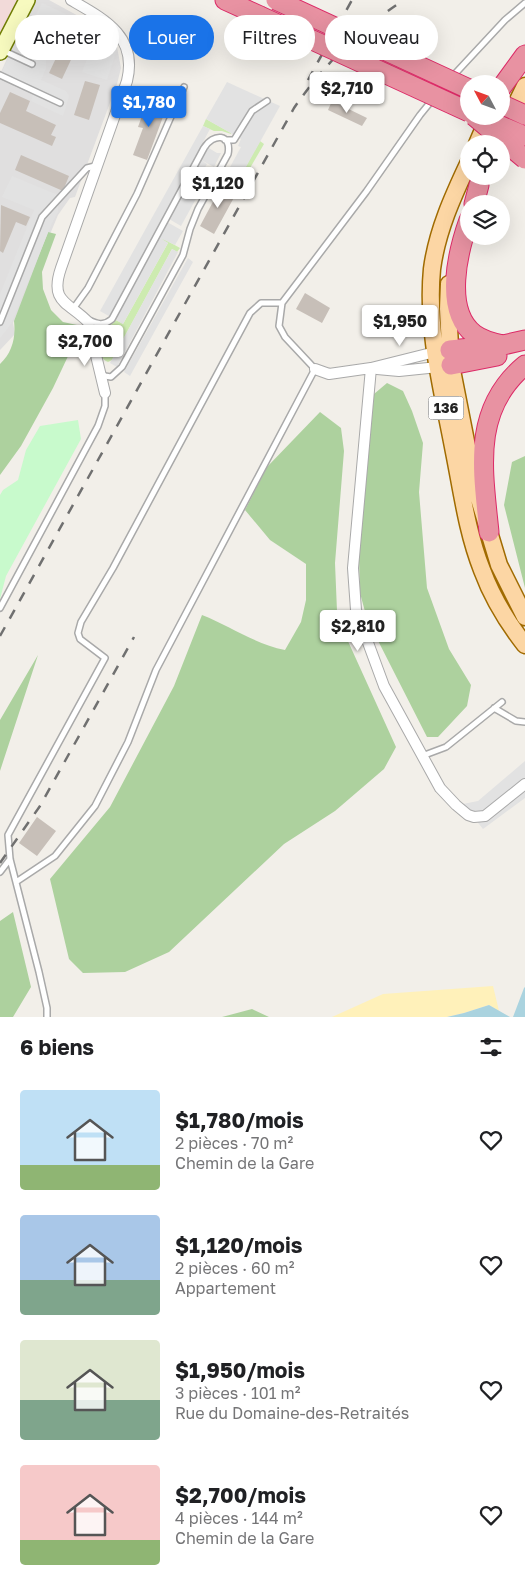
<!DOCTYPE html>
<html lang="fr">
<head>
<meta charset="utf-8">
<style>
	:root { --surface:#fff; --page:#f6f6f6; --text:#202124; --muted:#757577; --accent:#1a73e8 }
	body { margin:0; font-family:"Golos Text",sans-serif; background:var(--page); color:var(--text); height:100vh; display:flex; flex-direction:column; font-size:19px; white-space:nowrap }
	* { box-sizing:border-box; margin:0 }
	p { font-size:16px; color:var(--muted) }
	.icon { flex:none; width:28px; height:28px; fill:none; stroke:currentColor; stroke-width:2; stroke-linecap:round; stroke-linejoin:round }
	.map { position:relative; height:1017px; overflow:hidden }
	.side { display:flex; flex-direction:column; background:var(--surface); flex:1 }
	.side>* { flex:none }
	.top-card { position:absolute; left:15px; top:15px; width:495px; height:45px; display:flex; gap:10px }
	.needle { width:32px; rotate:311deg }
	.buttons { position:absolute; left:460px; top:75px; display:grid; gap:10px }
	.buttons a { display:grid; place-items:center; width:50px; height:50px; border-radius:50%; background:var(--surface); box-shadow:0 5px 20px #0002; font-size:25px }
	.price { position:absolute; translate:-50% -42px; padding:0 11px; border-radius:5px; background:#fff; color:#222; font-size:16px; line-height:32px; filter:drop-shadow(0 1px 2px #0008) }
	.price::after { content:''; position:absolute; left:50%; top:30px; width:15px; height:11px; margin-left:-8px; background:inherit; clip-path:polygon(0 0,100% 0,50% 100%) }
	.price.current { background:var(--accent); color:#fff }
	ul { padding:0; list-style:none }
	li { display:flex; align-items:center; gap:15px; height:125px; padding:0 20px }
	li span { display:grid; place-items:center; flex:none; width:140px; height:100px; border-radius:5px; color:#555 }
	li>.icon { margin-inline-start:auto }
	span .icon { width:60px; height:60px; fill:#fffc; stroke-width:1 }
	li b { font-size:21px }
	h2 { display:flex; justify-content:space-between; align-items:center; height:60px; padding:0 20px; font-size:21px }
	.tag { padding:0 18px; border-radius:22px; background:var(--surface); box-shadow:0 5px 20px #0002; font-size:18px; line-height:45px }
	.tag.current { background:var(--accent); color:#fff }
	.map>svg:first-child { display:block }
	.residential { fill:#e0dfdf }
	.commercial { fill:#f2dad9 }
	.grass { fill:#cdebb0 }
	.forest { fill:#add19e }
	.sand { fill:#fff1ba }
	.park { fill:#c8facc }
	.parking { fill:#e2e2e2 }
	.water { fill:#aad3df }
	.building { fill:#c7bfb8 }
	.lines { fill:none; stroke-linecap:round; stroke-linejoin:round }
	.lane-casing { stroke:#a9a9a9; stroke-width:8 }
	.street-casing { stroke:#a9a9a9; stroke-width:12 }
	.secondary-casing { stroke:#707d05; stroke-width:18 }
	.primary-casing { stroke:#a06b00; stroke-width:19 }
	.highway-casing { stroke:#dc2a67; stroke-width:21 }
	.lane { stroke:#fff; stroke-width:5 }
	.street { stroke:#fff; stroke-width:10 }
	.secondary { stroke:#f7fabf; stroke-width:15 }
	.primary { stroke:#fcd6a4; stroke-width:16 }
	.highway { stroke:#e892a2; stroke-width:19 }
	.rail { stroke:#707070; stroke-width:2.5; stroke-dasharray:10 10; stroke-linecap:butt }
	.highway-bridge-casing { stroke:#dc2a67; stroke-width:21; stroke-linecap:butt }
	.highway-bridge { stroke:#e892a2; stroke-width:19 }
	.labels { text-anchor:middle; stroke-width:4; stroke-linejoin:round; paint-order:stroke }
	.shield { fill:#fff; stroke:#646464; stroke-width:1 }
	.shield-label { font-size:14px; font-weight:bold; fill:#222 }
</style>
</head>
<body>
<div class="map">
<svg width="525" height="1017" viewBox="0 0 525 1017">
	<rect width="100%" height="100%" fill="#f2efe9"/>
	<!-- residential -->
	<path class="residential" d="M36,0H49L104,30L117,47L121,68L117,84L75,197L70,198L58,215L13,323L15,334L0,350V74L20,30Z"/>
	<!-- commercial -->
	<path class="commercial" d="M0,0H18L0,38Z"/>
	<!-- grass -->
	<path class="grass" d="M206,119L231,133V134L222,131H214L203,126Z
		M260,141L264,144L246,175L242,173Z
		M162,238L180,248L177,252L172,249L112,360L108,362C97,359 95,336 101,328L111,325L116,320L123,324L168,243L162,240Z"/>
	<!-- forest -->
	<path class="forest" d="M48,232L56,234L42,272L43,289L51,310L63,322L77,325L70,352L53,388L21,446L0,475V364C12,353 16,338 14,321Z
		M387,383L403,391L412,411L423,443L419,492L427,588L449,649L471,685L467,706L438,737H427L367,619L360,593L359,559L374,394Z
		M320,412L341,428L344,451L335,563L337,611L347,639L396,747L384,769L335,811L284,844L169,952L125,972L83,973L69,959L50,879L110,807L174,686L202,615C230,626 255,644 285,650L301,622L306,600V564L270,540L245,510L267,467Z
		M525,456V588L504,505L512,462Z
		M38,655L0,771V720Z
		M13,912L31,987L13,1017H0V921Z
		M252,1009L269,1017H222Z"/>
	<!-- sand -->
	<path class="sand" d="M493,986L499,1011L489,1005L464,1013L447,1017H332L383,994Z"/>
	<!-- park -->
	<path class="park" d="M78,420L81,439L6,576L0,599V495L3,490L18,480L26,450L40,426Z"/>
	<!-- parking -->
	<path class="parking" d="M42,3L66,14L45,54L22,43Z
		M99,29L105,33L117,49L107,80L82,72Z
		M15,44L46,58V68L41,80L66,91L68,94L69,96L63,116L31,101L33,95L0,80V76Z
		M227,82L280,106L236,185L224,178L241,147L238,146L241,139L206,119Z
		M203,126L210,129L202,144L217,153H221L214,167L201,160L207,164L202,173L208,177L181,226L169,219L167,222L183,231L175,245L162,239L168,243L123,324L100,311Z
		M12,176L58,195V212L52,223L11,324L0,338V294L34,210L2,197Z
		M172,249L178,252L117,367L110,363Z
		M188,258L193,262L130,376L124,372Z
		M525,761V798L483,829L463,804L478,801Z"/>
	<!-- water -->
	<path class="water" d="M525,987V1017H513L524,988Z
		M489,1005L510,1017H447L464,1013Z"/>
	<!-- building -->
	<path class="building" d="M68,25L84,32L62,79L49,73L57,56L54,54Z
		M85,81L100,85L89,120L74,115Z
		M10,92L30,101L26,111L56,125L51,135L56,137L52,146L0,123V113Z
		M148,99L167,106L147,160L133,155L143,128L138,127Z
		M332,101L367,118L362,126L328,110Z
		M21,155L69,176L63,191L15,170Z
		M222,185L237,192L214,234L200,226Z
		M1,205L30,217L26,226L16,222L3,253L0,251Z
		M305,293L330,308L322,323L296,309Z
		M37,817L56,831L37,856L19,843Z"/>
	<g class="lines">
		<defs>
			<path id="lane" d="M4,51L32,64
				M0,75L60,103
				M452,77L505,20L525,3
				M225,140H234L252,111L267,101
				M73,309L88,288L137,194L184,87
				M89,320C97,324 104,326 112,319L204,148C213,133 232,133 228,154L198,209L190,229L183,255L122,367L111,377L105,376L101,373
				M0,322L42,217L87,168L95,166
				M0,608L98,426L105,406V393
				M494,708L516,721L525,722
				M422,756L446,747L502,702
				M0,872L10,859
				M16,882L55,856L95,806L128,742L156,670L315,369L285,337L279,326L282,303L366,192L420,115L433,99
				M47,1017V1008L39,972L10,859L8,835L105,658L80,639L78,633L81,622L113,568L250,313L261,303H282"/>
			<path id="street" d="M71,0C104,19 138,36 127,81L61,268C49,303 69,302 88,322L105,393
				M371,368L353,568L356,610L384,686L440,788L456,805L468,815L474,817L485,816L525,784
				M315,369L329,374L371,368L435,352
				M377,369L399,371L438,367"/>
			<path id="secondary" d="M0,52L27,0"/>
			<path id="primary" d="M499,139L525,86
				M477,144L489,116
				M469,162C453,196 437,231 432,269C426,330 443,393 454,452C462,492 467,532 482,570C492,597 507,622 525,645
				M449,284L448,309L451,365L474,482L499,565L525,617"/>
			<path id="highway" d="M225,0L260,16
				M501,88L525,55
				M474,204L479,185
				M469,220C458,251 443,310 474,334C482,340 493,343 503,345
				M450,350L503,345L525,340
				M451,365L497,356
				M489,532C483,471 471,410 525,365"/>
		</defs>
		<!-- lane casing -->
		<use href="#lane" class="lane-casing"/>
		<!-- street casing -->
		<use href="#street" class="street-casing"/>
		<!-- secondary casing -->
		<use href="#secondary" class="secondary-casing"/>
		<!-- primary casing -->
		<use href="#primary" class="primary-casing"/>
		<!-- highway casing -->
		<use href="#highway" class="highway-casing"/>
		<!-- lane -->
		<use href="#lane" class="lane"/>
		<!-- street -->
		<use href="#street" class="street"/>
		<!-- secondary -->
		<use href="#secondary" class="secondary"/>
		<!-- primary -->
		<use href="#primary" class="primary"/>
		<!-- highway -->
		<use href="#highway" class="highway"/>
		<!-- rail -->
		<path class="rail" d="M308,80L352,0
			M0,636L294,108C324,65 360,28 404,0
			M0,863L40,806L134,637"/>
		<defs>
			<path id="highway-bridge" d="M276,0L469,89
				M260,16L469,112
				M501,104L525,115
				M474,116L525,159
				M487,120L525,136"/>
		</defs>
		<!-- highway-bridge casing -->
		<use href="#highway-bridge" class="highway-bridge-casing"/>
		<!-- highway-bridge -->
		<use href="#highway-bridge" class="highway-bridge"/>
	</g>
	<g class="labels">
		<!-- shield labels -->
		<rect class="shield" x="428.5" y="396.5" width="35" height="23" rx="4"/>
		<g class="shield-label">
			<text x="446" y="413">136</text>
		</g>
	</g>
</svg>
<div class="buttons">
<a><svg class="needle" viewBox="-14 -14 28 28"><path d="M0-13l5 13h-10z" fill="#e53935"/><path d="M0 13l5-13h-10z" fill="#757577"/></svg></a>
<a><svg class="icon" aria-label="locate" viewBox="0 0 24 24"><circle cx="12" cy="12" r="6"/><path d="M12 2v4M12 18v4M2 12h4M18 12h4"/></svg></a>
<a><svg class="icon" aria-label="layers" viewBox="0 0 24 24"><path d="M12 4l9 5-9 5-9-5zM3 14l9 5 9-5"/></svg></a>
</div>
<b class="price" style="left:347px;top:114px">$2,710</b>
<b class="price current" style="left:149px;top:128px">$1,780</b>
<b class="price" style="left:218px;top:209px">$1,120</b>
<b class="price" style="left:400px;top:347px">$1,950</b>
<b class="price" style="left:85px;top:367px">$2,700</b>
<b class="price" style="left:358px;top:652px">$2,810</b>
<div class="top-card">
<a class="tag">Acheter</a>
<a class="tag current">Louer</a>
<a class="tag">Filtres</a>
<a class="tag">Nouveau</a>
</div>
</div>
<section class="side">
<h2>6 biens<svg class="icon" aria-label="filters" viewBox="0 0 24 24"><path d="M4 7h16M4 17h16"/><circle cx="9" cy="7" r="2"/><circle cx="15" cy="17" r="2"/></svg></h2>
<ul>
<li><span style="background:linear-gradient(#bfe0f5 75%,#8fb573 0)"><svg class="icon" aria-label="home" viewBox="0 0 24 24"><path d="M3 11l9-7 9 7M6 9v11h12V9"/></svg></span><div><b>$1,780/mois</b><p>2 pièces · 70 m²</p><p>Chemin de la Gare</p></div><svg class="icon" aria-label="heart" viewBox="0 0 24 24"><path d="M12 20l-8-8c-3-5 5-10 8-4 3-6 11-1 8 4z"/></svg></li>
<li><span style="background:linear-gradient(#a9c7e8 65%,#7fa58c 0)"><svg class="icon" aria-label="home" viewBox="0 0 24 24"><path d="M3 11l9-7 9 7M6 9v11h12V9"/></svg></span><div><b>$1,120/mois</b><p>2 pièces · 60 m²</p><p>Appartement</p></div><svg class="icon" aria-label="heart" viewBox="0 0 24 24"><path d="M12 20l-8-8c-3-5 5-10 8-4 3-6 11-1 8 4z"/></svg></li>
<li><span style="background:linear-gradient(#dfe7d0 60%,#7fa58c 0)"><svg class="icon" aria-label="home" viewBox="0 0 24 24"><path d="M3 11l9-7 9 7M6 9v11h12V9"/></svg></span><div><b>$1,950/mois</b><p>3 pièces · 101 m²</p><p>Rue du Domaine-des-Retraités</p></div><svg class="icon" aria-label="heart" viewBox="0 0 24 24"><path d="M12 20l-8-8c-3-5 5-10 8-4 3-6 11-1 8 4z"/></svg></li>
<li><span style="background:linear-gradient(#f6c9c9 75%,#8fb573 0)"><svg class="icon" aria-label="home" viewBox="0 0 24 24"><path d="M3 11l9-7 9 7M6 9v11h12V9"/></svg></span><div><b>$2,700/mois</b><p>4 pièces · 144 m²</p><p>Chemin de la Gare</p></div><svg class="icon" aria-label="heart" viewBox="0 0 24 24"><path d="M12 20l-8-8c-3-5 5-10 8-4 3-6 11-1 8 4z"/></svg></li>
</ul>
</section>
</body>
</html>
